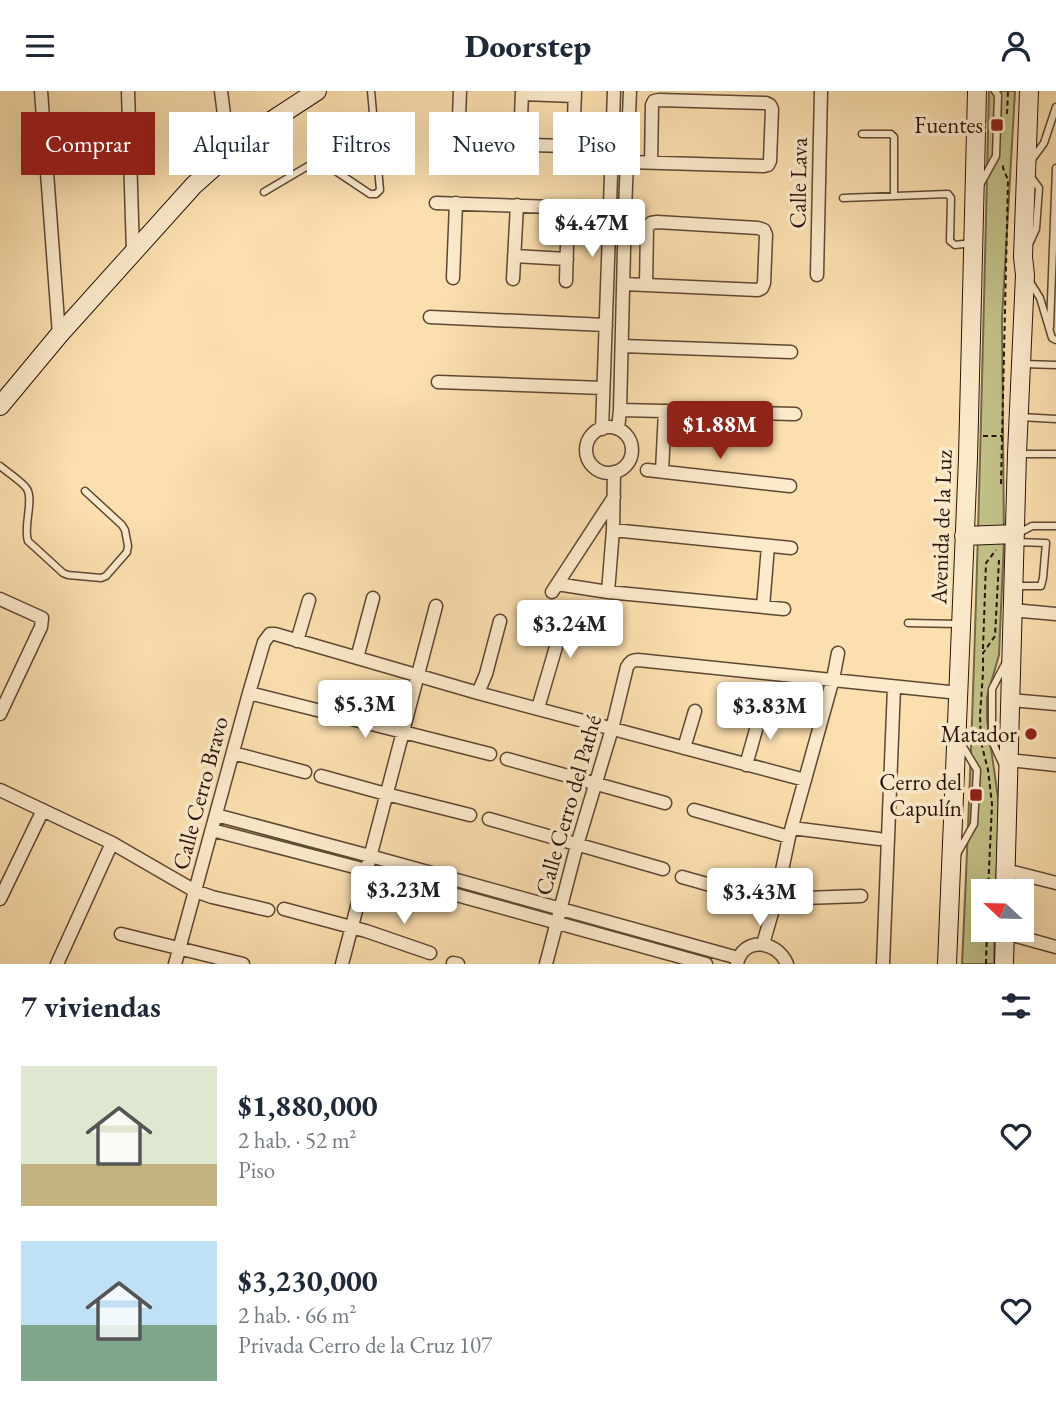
<!DOCTYPE html>
<html lang="es">
<head>
<meta charset="utf-8">
<style>
	:root { --surface:#fff; --page:#f2f2f3; --text:#1f2937; --muted:#747a83; --accent:#8f2418 }
	body { margin:0; font-family:"EB Garamond",serif; background:var(--page); color:var(--text); height:100vh; display:flex; flex-direction:column; font-size:26px; white-space:nowrap }
	* { box-sizing:border-box; margin:0 }
	p { font-size:23px; color:var(--muted) }
	.icon { flex:none; width:38px; height:38px; fill:none; stroke:currentColor; stroke-width:2; stroke-linecap:round; stroke-linejoin:round }
	.map { position:relative; height:873px; overflow:hidden }
	.sheet { display:flex; flex-direction:column; background:var(--surface); flex:1 }
	.sheet>* { flex:none }
	.banner { position:absolute; left:21px; top:21px; width:700px; height:63px; display:flex; gap:14px }
	.needle { width:46px; rotate:292deg }
	.tools { position:absolute; left:971px; top:788px; display:grid; gap:14px }
	.tools a { display:grid; place-items:center; width:63px; height:63px; border-radius:0px; background:var(--surface); box-shadow:0 7px 28px #0002; font-size:35px }
	.price { position:absolute; translate:-50% -60px; padding:0 16px; border-radius:7px; background:#fff; color:#222; font-size:23px; line-height:46px; filter:drop-shadow(0 2px 4px #0008) }
	.price::after { content:''; position:absolute; left:50%; top:42px; width:21px; height:16px; margin-left:-10px; background:inherit; clip-path:polygon(0 0,100% 0,50% 100%) }
	.price.current { background:var(--accent); color:#fff }
	ul { padding:0; list-style:none }
	li { display:flex; align-items:center; gap:21px; height:175px; padding:0 21px }
	li span { display:grid; place-items:center; flex:none; width:196px; height:140px; border-radius:0px; color:#555 }
	li>.icon { margin-inline-start:auto }
	span .icon { width:84px; height:84px; fill:#fffc; stroke-width:1 }
	li b { font-size:30px }
	h2 { display:flex; justify-content:space-between; align-items:center; height:84px; padding:0 21px; font-size:30px }
	.tag { padding:0 24px; border-radius:0px; background:var(--surface); box-shadow:0 7px 28px #0002; font-size:24px; line-height:63px }
	.tag.current { background:var(--accent); color:#fff }
	header { display:flex; justify-content:space-between; align-items:center; height:91px; padding:0 21px; background:var(--surface); font-size:32px; font-weight:800 }
	.map>svg:first-child { display:block }
	.green { fill:#c2c188; stroke:#766a48; stroke-width:2 }
	.lines { fill:none; stroke-linecap:round; stroke-linejoin:round }
	.lane-casing { stroke:#5e4732; stroke-width:9 }
	.street-casing { stroke:#5e4732; stroke-width:15 }
	.secondary-casing { stroke:#291409; stroke-width:20 }
	.path { stroke:#291409; stroke-width:2; stroke-dasharray:5 3.5; stroke-linecap:butt }
	.lane { stroke:#fceacb; stroke-width:6 }
	.street { stroke:#fceacb; stroke-width:12 }
	.secondary { stroke:#fceacb; stroke-width:18 }
	.poi-dot { fill:#8f2418; stroke:#fceacb; stroke-width:2.5 }
	.labels { text-anchor:middle; stroke-width:7; stroke-linejoin:round; paint-order:stroke }
	.poi-label { font-size:23px; fill:#291409; stroke:#fceacb; text-anchor:end }
	.street-label { font-size:23px; fill:#291409; stroke:#fceacb }
</style>
</head>
<body>
<header><svg class="icon" aria-label="menu" viewBox="0 0 24 24"><path d="M4 6h16M4 12h16M4 18h16"/></svg>Doorstep<svg class="icon" aria-label="person" viewBox="0 0 24 24"><circle cx="12" cy="8" r="4"/><path d="M4 21q1-7 8-7t8 7"/></svg></header>
<div class="map">
<svg width="1056" height="873" viewBox="0 0 1056 873">
	<rect width="100%" height="100%" fill="#fbdfaf"/>
	<filter id="stains"><feTurbulence type="fractalNoise" baseFrequency=".00286" numOctaves="4"/><feColorMatrix values="0 0 0 0 .2 0 0 0 0 .09 0 0 0 0 .02 0 0 0 .5 -.17"/></filter>
	<radialGradient id="worn" r=".72"><stop offset=".6" stop-color="#630" stop-opacity="0"/><stop offset="1" stop-color="#630" stop-opacity=".3"/></radialGradient>
	<!-- green -->
	<path class="green" d="M989,0H1015L1002,228L1004,449L999,564L987,606V629L999,713L996,800H984V838H995L994,873H962C976,582 982,291 989,0Z"/>
	<g class="lines">
		<defs>
			<path id="lane" d="M862,43H891L894,46V105
				M319,69L370,103H376L380,99L371,0
				M1030,71L1044,52L1056,16
				M980,94L996,65L998,4L995,0
				M264,101L374,36
				M843,107L948,103L951,107L950,150L955,154L972,152
				M1030,151L1036,138L1039,97L1031,86
				M1030,191L1040,207L1052,247L1056,249
				M1050,236L1056,77
				M1023,273L1056,274
				M1020,326L1056,328
				M1018,363H1056
				M0,375C7,381 23,391 27,398C34,409 23,436 28,450L63,482L68,484L101,487L106,485L127,461L128,455L125,439L122,434L85,400
				M1017,443L1032,435H1056
				M1016,495H1041L1043,487L1046,452L1016,451
				M908,532L959,533
				M1002,672L992,650V598L1005,573
				M957,763L974,733L977,679L962,654"/>
			<path id="street" d="M41,0L59,244
				M128,0L133,161
				M221,0L229,63
				M522,3L575,5
				M440,52L612,56
				M458,52L460,0
				M520,54L522,0
				M573,55L575,0
				M628,71L764,75L768,74L770,70L772,18L770,14L766,12L659,9L654,10L652,14L651,72
				M436,112L617,118
				M514,165L567,168
				M817,184L821,0
				M453,187L456,112
				M513,188L517,114
				M566,190L568,117
				M624,193L758,199L762,197L764,192L766,144L764,139L758,137L657,131L651,132L647,137L646,194
				M430,226L606,234
				M622,255L791,261
				M438,291L603,297
				M620,319L795,323
				M586 359a23 23 0 1 1 46 0a23 23 0 1 1-46 0Z
				M602,338L614,0
				M618,338L620,319L625,118L630,0
				M647,379L790,395
				M662,380L665,320
				M613,439L791,457
				M557,493L608,501L784,518
				M552,501L614,406
				M608,501L613,439L614,381
				M0,508L42,527L41,536L0,623
				M763,516L768,455
				M1012,519L1056,523
				M297,550L309,509
				M357,567L373,507
				M249,602L321,620
				M478,602L486,583L500,530
				M1010,609L1056,613
				M538,617L563,532
				M336,624L490,663
				M684,657L695,620
				M233,662L305,681
				M507,668L665,712
				M1008,669L1056,674
				M746,674L761,621
				M321,685L386,703L470,724
				M0,699L112,752L195,800L212,806L268,819
				M694,719L789,746
				M216,724L370,765L738,867
				M489,728L663,778
				M792,737L879,748
				M212,739L366,779L706,873
				M1005,779L1056,792
				M682,786L767,810L776,808L861,805
				M0,808L43,719
				M284,818L366,840L430,862
				M1005,842L1056,856
				M121,843L243,873
				M763,853L776,808L789,746L833,588L838,562
				M453,872L458,873
				M57,873L112,752
				M175,873L249,602L264,551L270,543H275L478,602L805,689
				M342,873L436,515
				M546,873L577,754L612,638L627,576C630,571 632,569 638,569L959,602
				M737,873C743,845 777,849 787,873
				M883,873L894,596"/>
			<path id="secondary" d="M0,315L59,244L194,94L229,63L271,30L317,0
				M964,445L1015,443
				M1005,800L1017,363L1025,184L1023,166L1029,0
				M947,873L968,367L977,0
				M1004,873L1005,838"/>
		</defs>
		<!-- lane casing -->
		<use href="#lane" class="lane-casing"/>
		<!-- street casing -->
		<use href="#street" class="street-casing"/>
		<!-- secondary casing -->
		<use href="#secondary" class="secondary-casing"/>
		<!-- path -->
		<path class="path" d="M1007,23L1008,0
			M983,345H1002
			M1001,393L1008,89L1003,77V71
			M983,558L986,472L996,459
			M988,800L992,713L988,679L981,651L980,624L983,582V562L995,545L999,469
			M986,873L987,838"/>
		<!-- lane -->
		<use href="#lane" class="lane"/>
		<!-- street -->
		<use href="#street" class="street"/>
		<!-- secondary -->
		<use href="#secondary" class="secondary"/>
	</g>
	<!-- markers -->
	<g class="poi-dot">
		<rect x="990" y="27" width="14" height="14" rx="3.5"/>
		<circle cx="1031" cy="643" r="7"/>
		<rect x="969" y="697" width="14" height="14" rx="3.5"/>
	</g>
	<g class="labels">
		<!-- poi labels -->
		<g class="poi-label">
			<text x="983" y="42">Fuentes</text>
			<text x="1017" y="651">Matador</text>
			<text x="962" y="699">Cerro del<tspan x="962" dy="26">Capulín</tspan></text>
		</g>
		<!-- street labels -->
		<g class="street-label">
			<text transform="translate(798 92) rotate(-89)" y="8">Calle Lava</text>
			<text transform="translate(941 436) rotate(-88)" y="8">Avenida de la Luz</text>
			<text transform="translate(200 702) rotate(-75)" y="8">Calle Cerro Bravo</text>
			<text transform="translate(568 714) rotate(-74)" y="8">Calle Cerro del Pathé</text>
		</g>
	</g>
	<rect width="100%" height="100%" filter="url(#stains)"/>
	<rect width="100%" height="100%" fill="url(#worn)"/>
</svg>
<div class="tools">
<a><svg class="needle" viewBox="-14 -14 28 28"><path d="M0-13l5 13h-10z" fill="#e53935"/><path d="M0 13l5-13h-10z" fill="#747a83"/></svg></a>
</div>
<b class="price" style="left:592px;top:168px">$4.47M</b>
<b class="price current" style="left:720px;top:370px">$1.88M</b>
<b class="price" style="left:570px;top:569px">$3.24M</b>
<b class="price" style="left:365px;top:649px">$5.3M</b>
<b class="price" style="left:770px;top:651px">$3.83M</b>
<b class="price" style="left:404px;top:835px">$3.23M</b>
<b class="price" style="left:760px;top:837px">$3.43M</b>
<div class="banner">
<a class="tag current">Comprar</a>
<a class="tag">Alquilar</a>
<a class="tag">Filtros</a>
<a class="tag">Nuevo</a>
<a class="tag">Piso</a>
</div>
</div>
<section class="sheet">
<h2>7 viviendas<svg class="icon" aria-label="filters" viewBox="0 0 24 24"><path d="M4 7h16M4 17h16"/><circle cx="9" cy="7" r="2"/><circle cx="15" cy="17" r="2"/></svg></h2>
<ul>
<li><span style="background:linear-gradient(#dfe7d0 70%,#c2b280 0)"><svg class="icon" aria-label="home" viewBox="0 0 24 24"><path d="M3 11l9-7 9 7M6 9v11h12V9"/></svg></span><div><b>$1,880,000</b><p>2 hab. · 52 m²</p><p>Piso</p></div><svg class="icon" aria-label="heart" viewBox="0 0 24 24"><path d="M12 20l-8-8c-3-5 5-10 8-4 3-6 11-1 8 4z"/></svg></li>
<li><span style="background:linear-gradient(#bfe0f5 60%,#7fa58c 0)"><svg class="icon" aria-label="home" viewBox="0 0 24 24"><path d="M3 11l9-7 9 7M6 9v11h12V9"/></svg></span><div><b>$3,230,000</b><p>2 hab. · 66 m²</p><p>Privada Cerro de la Cruz 107</p></div><svg class="icon" aria-label="heart" viewBox="0 0 24 24"><path d="M12 20l-8-8c-3-5 5-10 8-4 3-6 11-1 8 4z"/></svg></li>
</ul>
</section>
</body>
</html>
